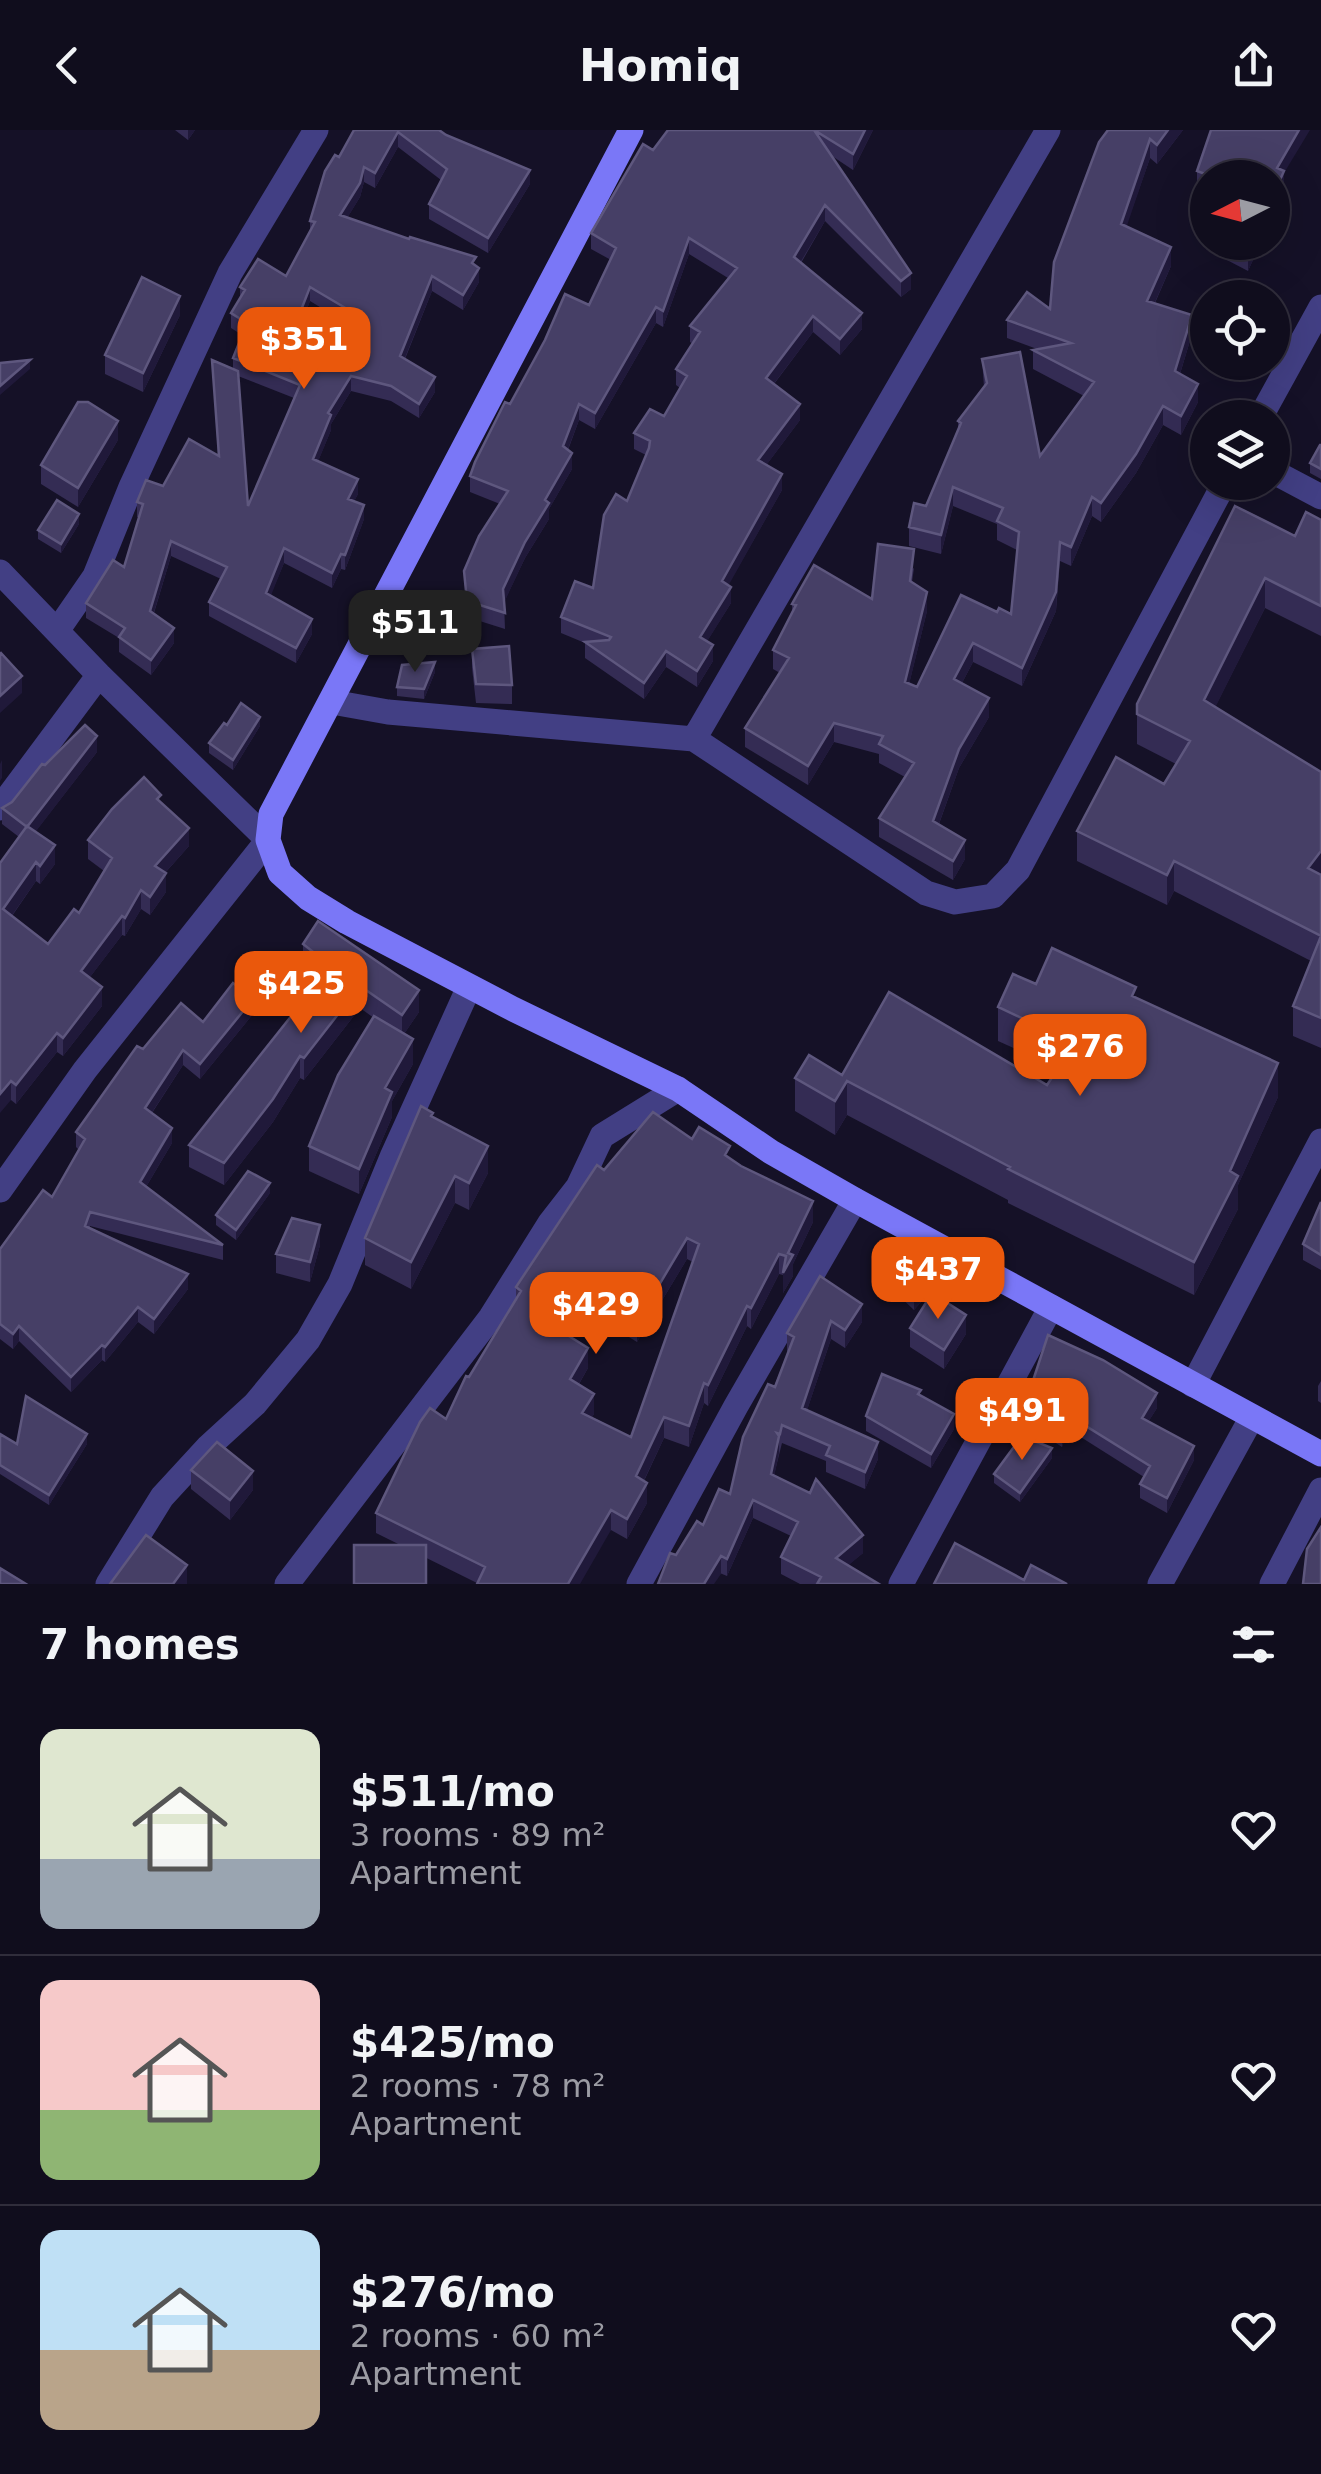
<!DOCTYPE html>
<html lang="en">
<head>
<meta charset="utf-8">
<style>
	:root { --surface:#100d1d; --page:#1e1b2a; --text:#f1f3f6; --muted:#9c9ca4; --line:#302d3b; --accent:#ea580c }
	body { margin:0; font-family:"DejaVu Sans",sans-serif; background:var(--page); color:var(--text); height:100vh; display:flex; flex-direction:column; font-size:38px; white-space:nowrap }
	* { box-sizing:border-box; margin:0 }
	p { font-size:32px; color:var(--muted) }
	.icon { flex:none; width:55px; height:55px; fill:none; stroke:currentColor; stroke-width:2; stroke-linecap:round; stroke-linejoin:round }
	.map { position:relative; height:1454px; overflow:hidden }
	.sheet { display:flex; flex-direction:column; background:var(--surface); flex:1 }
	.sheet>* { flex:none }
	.needle { width:65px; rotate:264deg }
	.tools { position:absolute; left:1190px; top:30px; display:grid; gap:20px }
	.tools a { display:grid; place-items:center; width:100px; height:100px; border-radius:50%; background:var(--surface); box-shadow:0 10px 40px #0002,0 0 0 2px var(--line); font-size:50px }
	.price { position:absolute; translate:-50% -85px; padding:0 22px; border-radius:20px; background:var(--accent); color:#fff; font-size:32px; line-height:65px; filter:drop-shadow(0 2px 5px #0008) }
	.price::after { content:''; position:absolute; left:50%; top:60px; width:30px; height:22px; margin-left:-15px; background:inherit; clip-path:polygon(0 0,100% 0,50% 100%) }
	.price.on { background:#222; color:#fff }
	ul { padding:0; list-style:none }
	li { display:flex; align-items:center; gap:30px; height:250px; padding:0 40px }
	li+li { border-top:2px solid var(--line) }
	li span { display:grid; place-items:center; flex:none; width:280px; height:200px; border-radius:20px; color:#555 }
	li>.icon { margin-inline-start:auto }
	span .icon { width:120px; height:120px; fill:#fffc; stroke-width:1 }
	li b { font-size:42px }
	h2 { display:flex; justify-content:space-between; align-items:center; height:120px; padding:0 40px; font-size:42px }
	header { display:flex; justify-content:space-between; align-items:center; height:130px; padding:0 40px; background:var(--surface); font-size:45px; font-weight:600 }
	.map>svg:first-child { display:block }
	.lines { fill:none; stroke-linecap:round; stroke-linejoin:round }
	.street { stroke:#423f84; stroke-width:25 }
	.secondary { stroke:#7a77f7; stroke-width:25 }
	.wall { fill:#342c54; fill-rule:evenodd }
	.shaded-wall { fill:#20193a }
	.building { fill:#463f66; stroke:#5e577e; stroke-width:2.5; fill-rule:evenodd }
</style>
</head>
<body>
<header><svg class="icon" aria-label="back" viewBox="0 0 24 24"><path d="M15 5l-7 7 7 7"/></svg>Homiq<svg class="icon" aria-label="share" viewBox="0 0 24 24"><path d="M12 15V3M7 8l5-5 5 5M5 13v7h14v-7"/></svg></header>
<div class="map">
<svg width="1321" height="1454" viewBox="0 0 1321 1454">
	<rect width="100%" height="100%" fill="#151127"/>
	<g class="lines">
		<!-- street -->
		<path class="street" d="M1260,288L1321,177
			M1272,341L1321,367
			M0,442L99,545L268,710L85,940L0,1060
			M57,501L95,446L131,357L230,143L316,0
			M332,572L388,582L694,609L1048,0
			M694,609L926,763L955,772L993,766L1018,740L1225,352
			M0,678L99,545
			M1193,1255L1321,1011
			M108,1454L162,1367L208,1317L255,1274L308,1210L340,1154L392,1027L469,857
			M287,1454L491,1187L550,1093L578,1057L602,1006L678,959
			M639,1454L736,1276L855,1070
			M901,1454L1051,1177
			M1160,1454L1252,1287
			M1272,1454L1321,1360"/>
		<!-- secondary -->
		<path class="secondary" d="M631,0L271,684L268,710L280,743L308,768L347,792L513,879L678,959L771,1022L855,1070L1321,1324"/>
	</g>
	<!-- wall -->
	<path class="wall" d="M175,0H195L188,10Z
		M354,0L446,5L530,54L488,123L429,89V74L441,50L398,17L375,58L364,52L360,67L347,88L476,135L479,152L463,180L432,161L405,229L435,262L419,288L391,271L351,261L331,294V300L318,331L358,364L354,371L364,389L345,440L341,439L332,458L284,433L270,466L312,504L296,533L209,486V472L221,449L171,426L154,483L174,513L151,545L119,522V508L86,488V473L124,437L139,387H137V372L218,325L212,230L233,239V228L242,205L231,198V183L240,169V157L286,146L310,102V91L339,27ZM310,171L356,199L347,234L294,213ZM238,246L294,268L248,376Z
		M668,0H873L853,40L832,26L911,159L901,167L825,91L801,133L862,199L840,225L813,202L774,254L800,290L767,334L782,360L728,455L731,473L707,511L713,531L697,557L666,537L644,569L585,528V513L561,503V487L593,458L646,325L634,319V303L664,286L680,258L676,255V239L693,214L690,212V196L728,148L689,124L663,197L656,193L595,299L579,290L568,320L572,339L549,379V389L525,428L504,472L505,499L467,487L464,441L500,374L470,362V346L510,274L589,175L611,130L591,119V103Z
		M1108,0H1183L1157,34L1150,28L1126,96L1171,136L1155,173L1192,204L1180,244L1198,272L1181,305L1163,295L1136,343L1101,392L1092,386L1071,436L1060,431L1056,481L1022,556L973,532L962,553L989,587L959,638L939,694L965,729L953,750L879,707V688L905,647L879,633V624L834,612L808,655L745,617V598L780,543L773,539V520L792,481V474L872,469L914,438L912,452L927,481L909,554L917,557L997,482L1011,484L1017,420L997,410V394L953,376L941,424L909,416V397L926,376L958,301V291L984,257L982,229L1040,326L1084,266L1033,239V220L1037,219L1007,208V190L1050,179Z
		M1197,41L1284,43V59L1272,48H1208V62L1197,59Z
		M1208,98V112H1261L1248,141L1206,119V102Z
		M180,185L143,262L105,244V225Z
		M118,310L78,377L41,354V335Z
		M1321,315V349L1310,343V333Z
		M1321,390V506L1265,478L1215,577L1321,642V918L1293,906V876L1311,831L1174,761L1167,775L1077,731V701L1164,654L1176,634L1137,614V574L1295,406Z
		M79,394L61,423L38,409V400Z
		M472,519L512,555V574L476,573L472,538Z
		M435,542L424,569L397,566V557Z
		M227,595L260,596L233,640L209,623V613Z
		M97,622L35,702L55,734L40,754L36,751L12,786L48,814L79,783L104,741L88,729V710L161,672L189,716L165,743L166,762L150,785L141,779L125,806L122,805L90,847L102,876L63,926L57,922L16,974L11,970L0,733L19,707L2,694V678L12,672L45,635Z
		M303,814L419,882L404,904L413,934L392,971V987L359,1064L309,1041V1016L374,888L360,878L304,950L300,948L273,992L224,1055L189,1037V1015L320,850L303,836Z
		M1036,854L1136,868L1278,967L1238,1055V1079L1194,1165L1008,1073V1070L847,985L835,1005L795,981V948L842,945L1047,955L1058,938L998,911V877Z
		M253,884L200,949L183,935L152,983L172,1013L146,1057L223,1115V1130L90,1096V1098L188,1159L154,1204L138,1192L105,1232L102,1230L71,1262L19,1211L13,1219L0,1209V1119L52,1067L79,1020L76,1017V1002L143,919L203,892Z
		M433,987L488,1043L469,1080L455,1073L411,1159L365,1135V1108Z
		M692,1009L730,1029L813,1092L793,1134V1146L783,1163V1145L779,1144L751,1199L747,1196L708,1276L704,1273L689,1317L664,1308L644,1351L647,1373L627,1409L611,1400L477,1453L376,1403V1383L446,1289L469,1247L516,1169V1157L604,1040ZM687,1129L693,1132L631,1307L592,1287L594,1284L579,1254L588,1238L559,1200L577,1175L637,1212Z
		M270,1063L236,1110L216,1095V1085Z
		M1321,1072V1140L1303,1130V1114Z
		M320,1115L310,1152L276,1143V1124Z
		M820,1146L862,1192L845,1218L831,1209L807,1280L878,1329L865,1359L826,1342V1331L782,1313L774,1345L863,1423L848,1435L879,1454H800L781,1444V1427L791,1406L753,1388L727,1446L676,1425L730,1364L788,1222L787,1221V1203Z
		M895,1153L930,1162L914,1180L895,1162Z
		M910,1198L966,1204L944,1239L910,1217Z
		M1321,1251V1273L1318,1271V1256Z
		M921,1265L954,1299L931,1338L866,1301V1286Z
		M1024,1278H1157L1148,1292L1194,1330L1167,1383L1140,1368V1354L1144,1347L1068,1299L1062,1317L1024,1292Z
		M0,1303L17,1314H87L49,1375L0,1344Z
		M1052,1328L1020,1372L994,1353V1344Z
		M191,1340L253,1360L230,1390L191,1359Z"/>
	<!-- shaded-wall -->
	<path class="shaded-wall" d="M188,0H195L188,10Z
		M865,0H873L853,40V24Z
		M1168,0H1183L1157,34V15Z
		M1299,0H1310L1284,43V59L1272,86V68L1277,38Z
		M398,2V17L375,58V43Z
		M1150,9V28L1121,113V94Z
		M364,37V52L360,67L340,100V85Z
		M530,40V54L488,123V108Z
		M825,75V91L794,143V127Z
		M689,108V124L663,197V181Z
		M1253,112H1261L1248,141V123Z
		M1171,117V136L1147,190V171Z
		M479,138V152L463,180V165Z
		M911,143V159L901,167V151Z
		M432,146V161L400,240V226Z
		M310,157V171L289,226V211Z
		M180,166V185L143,262V243Z
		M656,177V193L595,299V283Z
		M862,183V199L840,225V209Z
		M1192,185V204L1175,260V241Z
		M813,186V202L766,264V248Z
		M30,230V239L0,265V256Z
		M351,246V261L331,294V300L313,344V329L328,283Z
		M435,247V262L419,288V274Z
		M1198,254V272L1181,305V286Z
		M579,274V290L563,332V316Z
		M800,274V290L758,346V330Z
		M1163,276V295L1136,343L1101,392V373Z
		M118,291V310L78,377V358Z
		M572,323V339L549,379V389L525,428L503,475V459L545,370Z
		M782,344V360L722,467V451Z
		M358,349V364L348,383V369Z
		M953,357V376L941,424V405Z
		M1092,367V386L1071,436V417Z
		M364,375V389L345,440V425Z
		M79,384V394L61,423V414Z
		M171,411V426L150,495V481Z
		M1060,412L1056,481L1022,556V538Z
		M284,418V433L266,478V463Z
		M341,424V439L332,458V443Z
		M1265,448V478L1204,600V570Z
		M731,457V473L700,523V507Z
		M927,462V481L905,571V552Z
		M312,489V504L296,533V518Z
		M174,498V513L151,545V530Z
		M973,513V532L954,568V549Z
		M713,515V531L697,557V541Z
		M666,521V537L644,569V553Z
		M435,532V542L424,569V559Z
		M22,546V563L0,583V566Z
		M989,568V587L959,638L933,710V691L959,619Z
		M260,587V596L233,640V630Z
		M834,593V612L808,655V636Z
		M97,606V622L27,713V697Z
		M2,630V648L0,651V634Z
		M189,698V716L155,754V736Z
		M965,710V729L953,750V731Z
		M55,715V734L40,754V736Z
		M1321,721V751L1308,738Z
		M1174,731V761L1167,775V745Z
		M36,732V751L3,798V779Z
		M166,743V762L150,785V767Z
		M141,760V779L125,806V788Z
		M122,786V805L81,859V841Z
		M360,856V878L304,950V928Z
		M102,857V876L63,926V908Z
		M419,860V882L402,907V885Z
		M253,869V884L200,949V934Z
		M57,903V922L16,974V955Z
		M413,909V934L392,971V987L359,1064V1039L385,958Z
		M183,920V935L145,993V978Z
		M300,926V948L273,992L224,1055V1033Z
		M1278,933V967L1238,1055V1079L1194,1165V1132L1230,1041Z
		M11,951V970L0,983V964Z
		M847,951V985L835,1005V971Z
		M172,998V1013L140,1067V1052Z
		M488,1016V1043L469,1080V1053Z
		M455,1046V1073L411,1159V1132Z
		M270,1053V1063L236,1110V1100Z
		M813,1071V1092L793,1134V1146L783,1163V1143L788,1123Z
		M320,1095V1115L310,1152V1132Z
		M687,1108V1129L637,1212V1192Z
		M779,1124V1144L751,1199V1178Z
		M188,1144V1159L154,1204V1189Z
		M930,1152V1162L914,1180V1170Z
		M577,1155V1175L548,1214V1193Z
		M862,1174V1192L845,1218V1200Z
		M747,1176V1196L708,1276V1255Z
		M138,1177V1192L105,1232V1217Z
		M966,1185V1204L944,1239V1220Z
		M831,1191V1209L802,1295V1278Z
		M19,1196V1211L13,1219V1204Z
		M102,1215V1230L71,1262V1247Z
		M588,1218V1238L570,1269V1249Z
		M704,1253V1273L689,1317V1296Z
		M1157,1263V1278L1142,1302V1288Z
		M594,1264V1284L582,1303V1283Z
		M954,1284V1299L931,1338V1324Z
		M1068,1285V1299L1062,1317V1302Z
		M664,1287V1308L636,1367V1346Z
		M87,1304V1314L49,1375V1365Z
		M779,1306V1323L771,1361V1344Z
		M878,1312V1329L865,1359V1342Z
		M1194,1316V1330L1167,1383V1368Z
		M1052,1318V1328L1020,1372V1363Z
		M253,1341V1360L230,1390V1370Z
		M647,1353V1373L627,1409V1389Z
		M753,1370V1388L727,1446V1429Z
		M611,1380V1400L580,1454H568Z
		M863,1405V1423L836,1446V1428Z
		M721,1426V1444L714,1454H704Z
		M187,1435V1454H173Z"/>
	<!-- building -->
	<path class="building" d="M354,0H439L446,5L530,40L488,108L429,74L447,39L398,2L375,43L364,37L360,53L340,85L409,109L410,107L476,127L472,133L479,138L463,165L432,146L400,226L435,247L419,274L391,256L351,246L328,283L331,285L313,329L358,349L348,369L364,375L345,425L341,424L332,443L284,418L266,463L312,489L296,518L209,472L227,437L171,411L150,481L174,498L151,530L119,507L125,498L86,473L113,430L124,437L143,374L137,372L146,350L163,356L189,309L219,326L212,230L238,241L248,376L300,255L233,228L247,193L231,183L245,160L240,157L258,129L286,146L315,92L310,91L325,41L335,25L339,27ZM310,157L359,186L347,234L289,211Z
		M668,0H814L911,143L901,151L825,75L794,127L862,183L840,209L813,186L766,248L800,274L758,330L782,344L722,451L731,457L700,507L713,515L697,541L666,521L644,553L585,512L609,510L611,507L561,487L575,451L593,458L604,385L616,364L627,371L649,318L650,311L634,303L650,279L664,286L687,246L676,239L700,202L690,196L737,138L689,108L663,181L656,177L595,283L579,274L563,316L572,323L545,370L549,373L525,412L503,459L505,483L467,471L464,441L479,406L508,361L470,346L475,332L505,272L510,274L545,210L565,164L589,175L616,118L591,103L643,14L653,20Z
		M814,0H865L853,24Z
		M1108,0H1168L1157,15L1150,9L1121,94L1171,117L1147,171L1192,185L1175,241L1198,254L1181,286L1163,276L1136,324L1101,373L1092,367L1071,417L1060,412L1056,462L1022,538L973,513L954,549L989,568L959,619L933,691L965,710L953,731L879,688L914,633L879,614L883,606L834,593L808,636L745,598L789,528L773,520L796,475L792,474L814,435L872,469L878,414L914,419L910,451L927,462L905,552L917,557L961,465L997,482L999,478L1011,484L1019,402L997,391L1003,378L953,357L941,405L909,397L914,373L926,376L961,293L958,291L987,253L982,229L1020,222L1040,326L1094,252L1033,220L1071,213L1007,190L1027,162L1050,179L1054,132L1099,12Z
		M1211,0H1299L1277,38L1284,41L1272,68V48H1216L1197,41Z
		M1228,112H1253L1248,123Z
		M142,147L180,166L143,243L105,225Z
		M30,230L0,256V233Z
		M78,272H88L118,291L78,358L41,335Z
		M1320,315H1321V339L1310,333Z
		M57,370L79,384L61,414L38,400Z
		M1235,376L1295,406L1306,382L1321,390V476L1265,448L1204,570L1321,642V721L1308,738L1321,745V888L1293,876L1321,806L1174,731L1167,745L1077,701L1116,627L1164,654L1190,611L1137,584V574Z
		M509,516L512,555L476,554L472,519Z
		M1,523L22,546L0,566V524Z
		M435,532L424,559L397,557L402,535Z
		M241,573L260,587L233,630L209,613L224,593L227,595Z
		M85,595L97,606L27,697L2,678L12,672L42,634L45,635Z
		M144,647L161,665L157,669L189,698L155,736L166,743L150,767L141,760L125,788L122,786L81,841L102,857L63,908L57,903L16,955L11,951L0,964V733L27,696L55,715L40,736L36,732L3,779L48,814L74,779L79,783L112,728L88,710L112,679Z
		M318,791L419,860L402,885L360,856L304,928L300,926L273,969L224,1033L189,1015L331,836L303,814Z
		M1052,818L1136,857L1132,866L1278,933L1230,1041L1238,1046L1194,1132L1008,1039L1010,1037L847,951L835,971L795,948L809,925L842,945L889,862L1047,955L1075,913L998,877L1013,844L1036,854Z
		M233,853L253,869L200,934L183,920L145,978L172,998L140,1052L223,1115L90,1082L85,1096L188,1144L154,1189L138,1177L105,1217L102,1215L71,1247L19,1196L13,1204L0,1194V1119L43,1060L52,1067L85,1009L76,1002L137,916L143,919L181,873L203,892Z
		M374,886L413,909L385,958L392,962L359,1039L309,1016L338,945Z
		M421,976L433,983L431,986L488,1016L469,1053L455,1046L411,1132L365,1108Z
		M653,982L692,1009L699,997L730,1016L725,1025L741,1036L813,1071L788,1123L793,1125L783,1143L786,1126L779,1124L751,1178L747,1176L708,1255L704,1253L689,1296L664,1287L636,1346L647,1353L627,1389L611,1380L568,1454H477L485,1437L376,1383L420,1292L430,1278L446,1289L466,1246L469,1247L521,1161L516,1157L597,1035L604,1040ZM687,1108L699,1114L631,1307L582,1283L594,1264L570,1249L588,1218L548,1193L577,1155L637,1192Z
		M248,1041L270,1053L236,1100L216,1085Z
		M1321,1072V1125L1303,1114Z
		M292,1088L320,1095L310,1132L276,1124Z
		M911,1135L930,1152L914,1170L895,1153Z
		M820,1146L862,1174L845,1200L831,1191L802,1278L878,1312L865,1342L826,1325L830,1316L782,1295L780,1304L777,1303L779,1306L771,1344L810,1363L816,1349L863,1405L836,1428L879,1454H817L821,1447L781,1427L798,1392L753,1370L727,1429L721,1426L704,1454H658L670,1423L676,1425L697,1391L703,1395L719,1359L730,1364L743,1307L768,1254L775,1257L794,1207L787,1203Z
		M932,1163L966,1185L944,1220L910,1198Z
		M1048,1205L1103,1230L1157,1263L1142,1288L1194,1316L1167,1368L1140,1354L1150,1336L1068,1285L1062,1302L1024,1278Z
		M882,1244L921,1260L918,1264L954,1284L931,1324L866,1286Z
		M26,1266L87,1304L49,1365L0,1335V1304L17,1314Z
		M1022,1306L1052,1318L1020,1363L994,1344Z
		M217,1312L253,1341L230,1370L191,1340Z
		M1321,1397V1454H1303L1307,1419Z
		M146,1405L187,1435L173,1454H110Z
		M955,1413L1024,1450L1031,1435L1067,1454H934Z
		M354,1415H426V1454H354Z
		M0,1438L26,1454H0Z"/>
</svg>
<div class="tools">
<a><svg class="needle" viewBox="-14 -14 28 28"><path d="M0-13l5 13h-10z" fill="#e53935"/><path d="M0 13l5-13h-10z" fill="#9c9ca4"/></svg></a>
<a><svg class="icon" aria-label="locate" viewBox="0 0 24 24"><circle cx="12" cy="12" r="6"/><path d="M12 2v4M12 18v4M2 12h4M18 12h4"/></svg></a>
<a><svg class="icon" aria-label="layers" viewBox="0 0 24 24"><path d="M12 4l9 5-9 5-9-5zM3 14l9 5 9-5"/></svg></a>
</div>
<b class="price" style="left:304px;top:262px">$351</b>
<b class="price on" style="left:415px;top:545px">$511</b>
<b class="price" style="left:301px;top:906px">$425</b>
<b class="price" style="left:1080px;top:969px">$276</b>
<b class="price" style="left:938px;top:1192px">$437</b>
<b class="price" style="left:596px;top:1227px">$429</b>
<b class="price" style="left:1022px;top:1333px">$491</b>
</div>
<section class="sheet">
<h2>7 homes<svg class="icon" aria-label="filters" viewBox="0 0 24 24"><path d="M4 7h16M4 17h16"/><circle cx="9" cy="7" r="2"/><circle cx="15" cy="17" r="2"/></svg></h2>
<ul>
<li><span style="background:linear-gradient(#dfe7d0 65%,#9aa5b1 0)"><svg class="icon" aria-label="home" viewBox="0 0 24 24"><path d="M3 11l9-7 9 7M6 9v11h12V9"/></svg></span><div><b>$511/mo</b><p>3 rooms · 89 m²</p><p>Apartment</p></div><svg class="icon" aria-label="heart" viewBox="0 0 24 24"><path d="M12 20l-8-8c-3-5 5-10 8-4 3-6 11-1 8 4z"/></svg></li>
<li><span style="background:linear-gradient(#f6c9c9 65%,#8fb573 0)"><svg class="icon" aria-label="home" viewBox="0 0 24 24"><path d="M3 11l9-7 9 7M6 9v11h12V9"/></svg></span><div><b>$425/mo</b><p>2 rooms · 78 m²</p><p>Apartment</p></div><svg class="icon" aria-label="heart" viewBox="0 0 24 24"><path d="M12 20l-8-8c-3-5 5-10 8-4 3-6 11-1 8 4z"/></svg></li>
<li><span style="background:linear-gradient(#bfe0f5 60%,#b9a48a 0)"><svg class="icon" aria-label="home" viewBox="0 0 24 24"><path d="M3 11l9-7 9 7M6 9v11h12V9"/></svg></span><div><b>$276/mo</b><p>2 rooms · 60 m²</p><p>Apartment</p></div><svg class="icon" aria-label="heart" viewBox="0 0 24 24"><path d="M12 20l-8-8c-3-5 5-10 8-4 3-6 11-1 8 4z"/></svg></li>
</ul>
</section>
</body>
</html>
